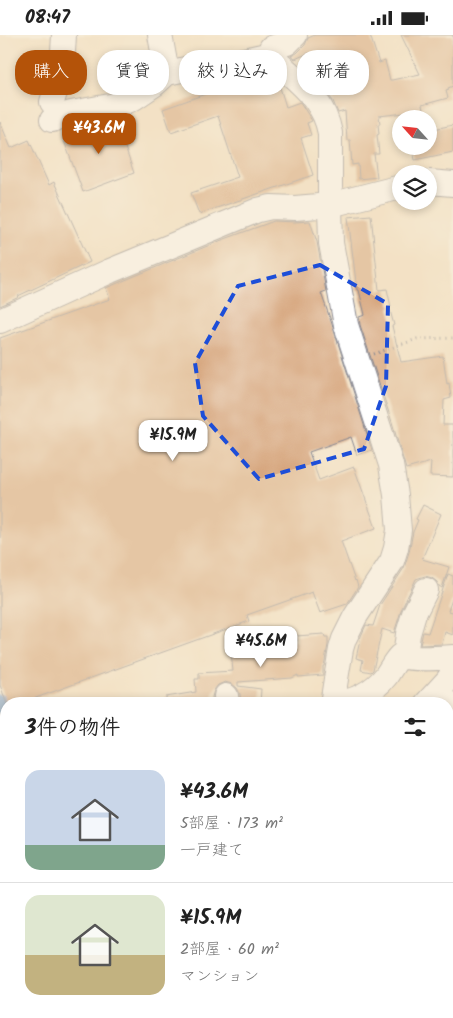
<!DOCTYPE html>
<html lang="ja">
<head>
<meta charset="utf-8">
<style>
	:root { --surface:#fff; --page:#f6f6f6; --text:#222; --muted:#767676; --line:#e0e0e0; --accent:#b45309 }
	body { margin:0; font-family:Kalam,"Klee One",sans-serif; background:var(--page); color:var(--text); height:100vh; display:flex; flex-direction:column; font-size:19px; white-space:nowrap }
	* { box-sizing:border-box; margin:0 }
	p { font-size:16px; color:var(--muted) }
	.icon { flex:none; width:28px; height:28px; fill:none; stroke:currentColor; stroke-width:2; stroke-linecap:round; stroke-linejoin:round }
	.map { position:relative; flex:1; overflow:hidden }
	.sheet { position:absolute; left:0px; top:662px; width:454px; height:321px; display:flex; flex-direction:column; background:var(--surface); border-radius:20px 20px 0 0; box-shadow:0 2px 8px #0003 }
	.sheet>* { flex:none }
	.banner { position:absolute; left:15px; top:15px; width:424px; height:45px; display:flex; gap:10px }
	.needle { width:32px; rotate:297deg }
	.controls { position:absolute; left:392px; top:75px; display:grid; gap:10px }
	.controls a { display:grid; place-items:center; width:45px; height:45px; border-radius:50%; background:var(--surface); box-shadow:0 2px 8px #0003; font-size:25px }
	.price { position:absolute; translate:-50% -42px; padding:0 11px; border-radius:10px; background:#fff; color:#222; font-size:16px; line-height:32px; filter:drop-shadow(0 1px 2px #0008) }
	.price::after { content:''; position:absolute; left:50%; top:30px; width:15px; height:11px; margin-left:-8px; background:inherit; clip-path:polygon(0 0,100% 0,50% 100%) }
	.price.selected { background:var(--accent); color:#fff }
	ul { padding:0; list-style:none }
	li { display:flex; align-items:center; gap:15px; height:125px; padding:0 25px }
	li+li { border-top:1px solid var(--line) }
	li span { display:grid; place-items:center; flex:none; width:140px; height:100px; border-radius:15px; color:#555 }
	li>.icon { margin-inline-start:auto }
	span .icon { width:60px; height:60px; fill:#fffc; stroke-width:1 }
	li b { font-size:21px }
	h2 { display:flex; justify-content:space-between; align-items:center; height:60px; padding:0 25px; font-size:21px }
	.pill { padding:0 18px; border-radius:20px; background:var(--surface); box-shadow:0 2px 8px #0003; font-size:18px; line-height:45px }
	.pill.selected { background:var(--accent); color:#fff }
	.status { display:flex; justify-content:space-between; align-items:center; height:35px; padding:0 25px; background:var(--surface); direction:ltr }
	.status svg { height:14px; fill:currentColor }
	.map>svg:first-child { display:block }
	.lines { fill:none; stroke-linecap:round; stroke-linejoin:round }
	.river { stroke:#6e9fd9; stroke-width:29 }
	.building { fill:#d6a47b }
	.minor-casing { stroke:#878892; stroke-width:26 }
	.path { stroke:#878892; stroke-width:3; stroke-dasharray:1 4; stroke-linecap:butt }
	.minor { stroke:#fff; stroke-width:24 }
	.marked { fill:none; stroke:#1d4ed8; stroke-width:4; stroke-dasharray:10 6; stroke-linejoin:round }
</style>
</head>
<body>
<div class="status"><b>08:47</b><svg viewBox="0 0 49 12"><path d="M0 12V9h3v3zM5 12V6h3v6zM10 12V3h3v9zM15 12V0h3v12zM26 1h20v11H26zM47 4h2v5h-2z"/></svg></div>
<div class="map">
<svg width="453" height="983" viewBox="0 0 453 983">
	<rect width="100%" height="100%" fill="#fbf7ec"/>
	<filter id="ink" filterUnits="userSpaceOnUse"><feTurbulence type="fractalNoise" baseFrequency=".02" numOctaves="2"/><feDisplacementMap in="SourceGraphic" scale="10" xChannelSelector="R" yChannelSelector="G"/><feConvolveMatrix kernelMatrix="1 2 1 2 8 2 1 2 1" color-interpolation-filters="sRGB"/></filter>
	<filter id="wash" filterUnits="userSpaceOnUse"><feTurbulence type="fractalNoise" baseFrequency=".0096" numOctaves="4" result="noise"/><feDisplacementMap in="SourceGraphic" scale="20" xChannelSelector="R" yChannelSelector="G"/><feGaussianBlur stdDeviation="1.12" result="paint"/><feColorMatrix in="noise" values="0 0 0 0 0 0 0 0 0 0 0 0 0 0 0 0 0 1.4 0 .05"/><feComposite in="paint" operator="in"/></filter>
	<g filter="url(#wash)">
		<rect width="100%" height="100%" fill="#f3e1c5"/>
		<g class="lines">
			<!-- river -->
			<path class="river" d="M0,674L6,679"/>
		</g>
		<g id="blocks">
			<!-- building -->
			<path class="building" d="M315,0H370L379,28L385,26L390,45H392L420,39L401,0H453V51L448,53L449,55L446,56L448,63L422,70L425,84H406L405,78L379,81L380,89H378L379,99L377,100L379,119H374L377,142L359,144L358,129L352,130L350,105H347L345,76L338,78L333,66L317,46L309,18L295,24L291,21L297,18L305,10L308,3Z
				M268,37L278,46L286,72L300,67L309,81L312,86L307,88L311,100L301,103L313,140L199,179L191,158L238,142L218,81L171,97L163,74Z
				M115,84L134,138L83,157L63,103Z
				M0,87L11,113L29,105L49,150L54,147L90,227L18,261L19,262L0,271Z
				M453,90V117L415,125L412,111H429V95Z
				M371,180L379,255L387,254L391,272H389L394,290L392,291L401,327L443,321L447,349L449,348L451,363L444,365L443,390H453V442L430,441L431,427L406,434L392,387L360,290L359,282L365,280L359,255H357L348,182Z
				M274,186L295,187L310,186L317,207L326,256L321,258L332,289L372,415L357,420L351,402L309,417L319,445L354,432L376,493L341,506L355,546L356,545L358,552L347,569L320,578L312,557L247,580L249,586L19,669H7L0,650V303L110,264L106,253L222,205Z
				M423,470L441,479L422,524L449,532L442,553L439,551L437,547L432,543L425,541L416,544L402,573L394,598L382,594L373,635L371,637L361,635L363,625L356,623L361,601L366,590L373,591L380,570L404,533L409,517L413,497L418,485L416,484Z
				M448,539L453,541V561L448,576L453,577V600L445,597L442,609L420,610L423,597L428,598Z
				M324,599L325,602H328V610L324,631H323V640L298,642V640L292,643L238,647V651L261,654L260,669H241L240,659L237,653L232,649L225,647L218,650L214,655L212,662L213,669H166V662L196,657L195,644H199V638L233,636L230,609L271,605L272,609L297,606L296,601Z"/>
		</g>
	</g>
	<g filter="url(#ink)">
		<use href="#blocks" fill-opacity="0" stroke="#878892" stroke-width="1"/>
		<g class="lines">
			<defs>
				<path id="minor" d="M160,0L167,38L195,32L211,35L220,34L235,27L262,21L272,22C296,46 323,61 330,98V170L331,208L346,290L391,430L396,460L399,495L396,513L392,526L355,582L344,604L341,614L336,644L333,663L334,669
					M272,22L271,13L287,8L295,0
					M52,67L62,34L64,0
					M52,85L71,78L121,69L134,63L155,49L167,38
					M429,147L453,149
					M0,286L110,236L258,175L271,172L295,173L330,170L401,152
					M405,622L408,599L414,579L426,555
					M226,661L227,669
					M334,668C354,668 374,656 386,641C391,634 394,627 400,621C414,625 438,623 453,622
					M426,669L448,645L453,637
					M448,676L453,669
					M0,692L6,697
					M0,774L6,772
					M451,812L453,805
					M0,967L6,968
					M80,978L121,983
					M228,978L230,983
					M382,978L384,983
					M298,983L299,978"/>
			</defs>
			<!-- minor casing -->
			<use href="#minor" class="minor-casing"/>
			<!-- path -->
			<path class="path" d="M374,319L417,304L453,303"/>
			<!-- minor -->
			<use href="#minor" class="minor"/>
		</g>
	</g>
	<!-- marked area -->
	<path d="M0 0H453V983H0ZM320,230L388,269L386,351L364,414L259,444L203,381L195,328L238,251Z" fill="#f3e1c5" fill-opacity=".55" fill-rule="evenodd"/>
	<path class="marked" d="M320,230L388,269L386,351L364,414L259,444L203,381L195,328L238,251Z"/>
</svg>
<div class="controls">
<a><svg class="needle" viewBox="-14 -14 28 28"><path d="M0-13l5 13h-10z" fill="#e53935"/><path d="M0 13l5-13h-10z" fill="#767676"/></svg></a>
<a><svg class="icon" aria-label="layers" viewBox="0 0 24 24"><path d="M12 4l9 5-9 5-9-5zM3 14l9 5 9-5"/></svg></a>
</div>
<b class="price selected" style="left:99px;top:120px">¥43.6M</b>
<b class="price" style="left:173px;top:427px">¥15.9M</b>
<b class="price" style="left:261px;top:633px">¥45.6M</b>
<div class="banner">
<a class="pill selected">購入</a>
<a class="pill">賃貸</a>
<a class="pill">絞り込み</a>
<a class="pill">新着</a>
</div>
<section class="sheet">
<h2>3件の物件<svg class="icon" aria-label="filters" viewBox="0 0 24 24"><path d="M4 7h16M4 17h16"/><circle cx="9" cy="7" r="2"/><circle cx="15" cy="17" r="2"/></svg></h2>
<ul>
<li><span style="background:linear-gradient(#c9d6e8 75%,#7fa58c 0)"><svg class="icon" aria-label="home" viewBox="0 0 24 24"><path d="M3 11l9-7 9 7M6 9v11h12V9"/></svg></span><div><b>¥43.6M</b><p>5部屋 · 173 m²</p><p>一戸建て</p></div></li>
<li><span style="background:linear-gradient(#dfe7d0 60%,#c2b280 0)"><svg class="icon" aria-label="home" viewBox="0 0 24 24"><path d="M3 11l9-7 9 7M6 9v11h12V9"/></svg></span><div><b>¥15.9M</b><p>2部屋 · 60 m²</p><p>マンション</p></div></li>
</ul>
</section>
</div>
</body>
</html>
